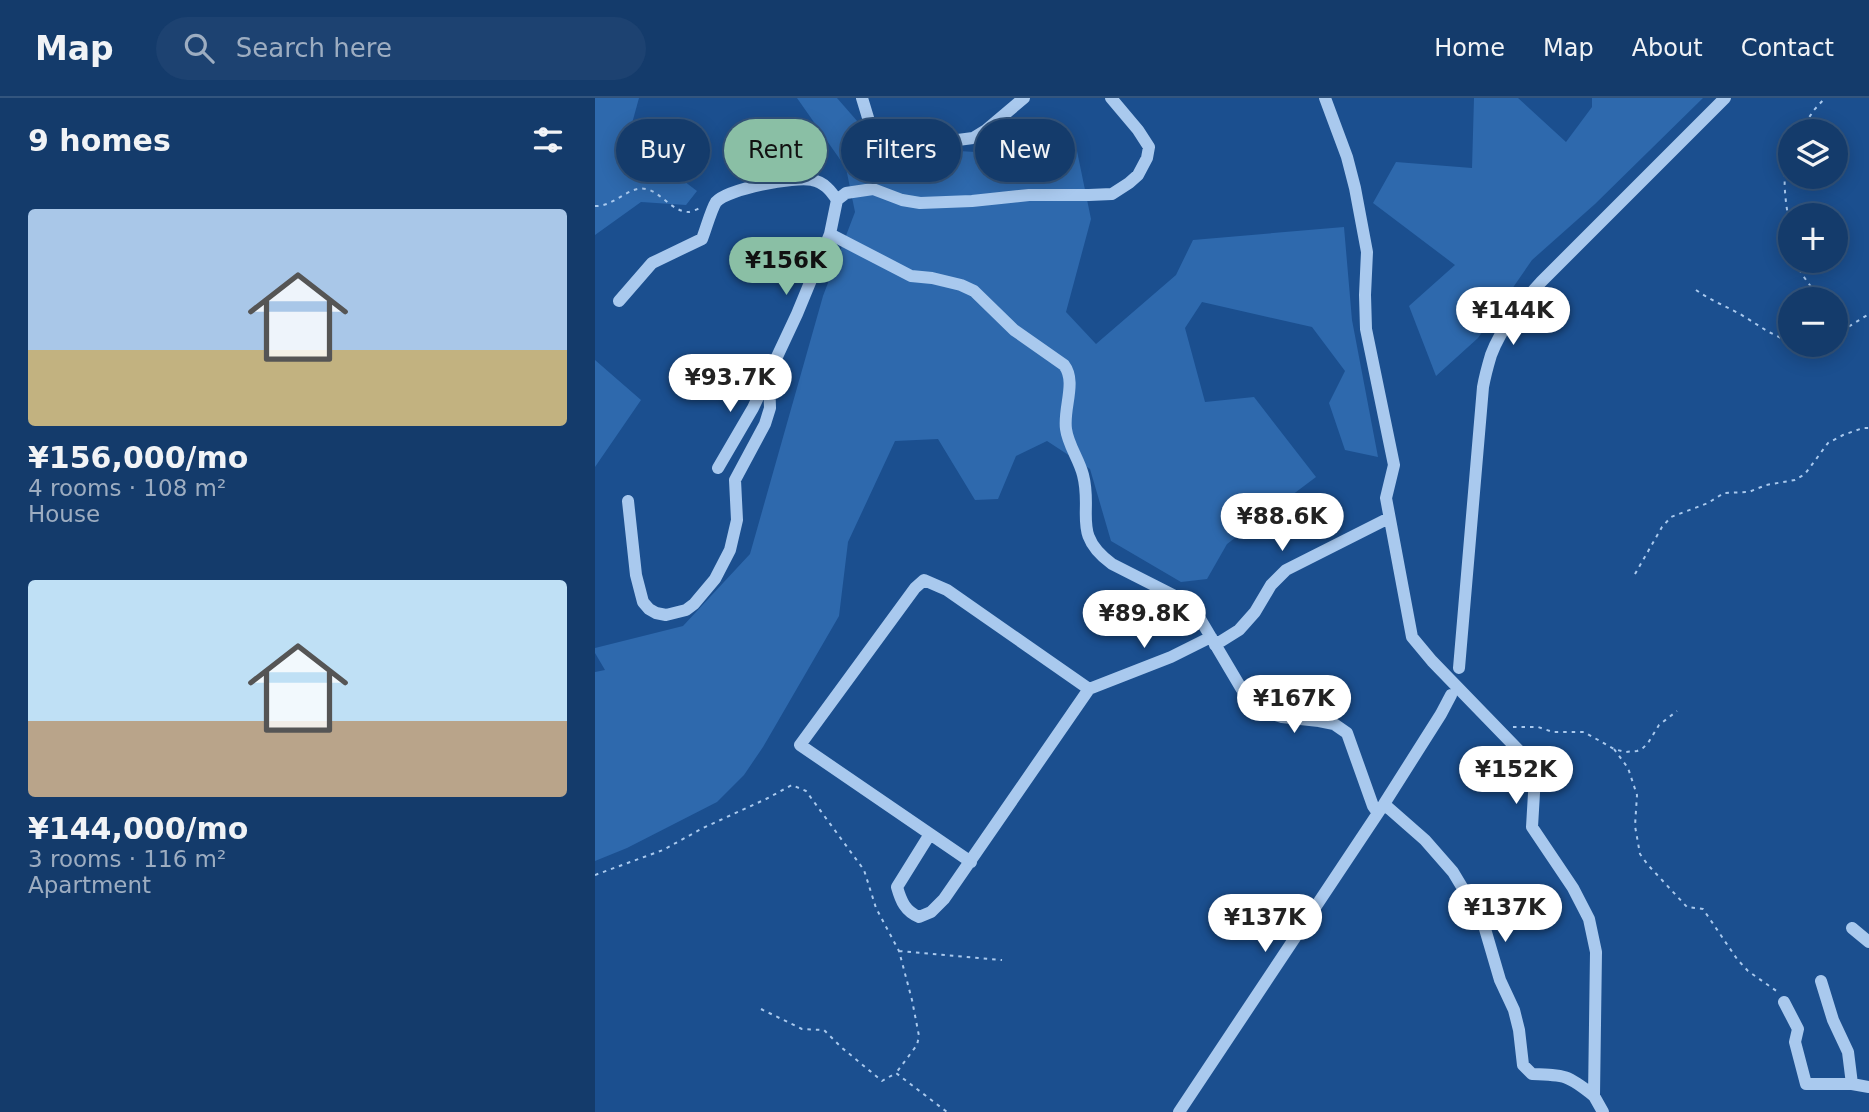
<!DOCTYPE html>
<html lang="en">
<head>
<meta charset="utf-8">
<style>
	:root { --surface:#143b6b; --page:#1d4271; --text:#f1f3f6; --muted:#9dadc1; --line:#33557e; --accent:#8abfa5 }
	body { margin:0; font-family:"DejaVu Sans",sans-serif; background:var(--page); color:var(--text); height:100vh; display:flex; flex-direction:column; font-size:26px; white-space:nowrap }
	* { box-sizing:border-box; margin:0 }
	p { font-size:23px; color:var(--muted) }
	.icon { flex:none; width:38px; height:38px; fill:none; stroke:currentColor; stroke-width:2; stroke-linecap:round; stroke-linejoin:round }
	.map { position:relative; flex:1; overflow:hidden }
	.sheet { display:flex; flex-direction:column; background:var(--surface); width:595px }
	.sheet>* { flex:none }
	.guide { position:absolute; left:21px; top:21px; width:665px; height:63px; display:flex; gap:14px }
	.fabs { position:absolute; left:1183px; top:21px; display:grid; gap:14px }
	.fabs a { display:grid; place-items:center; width:70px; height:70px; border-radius:50%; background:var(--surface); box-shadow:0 4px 18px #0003,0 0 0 2px var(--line); font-size:35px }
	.price { position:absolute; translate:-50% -60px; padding:0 16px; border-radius:24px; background:#fff; color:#222; font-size:23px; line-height:46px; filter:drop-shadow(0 2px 4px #0008) }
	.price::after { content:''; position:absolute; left:50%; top:42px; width:21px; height:16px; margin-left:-10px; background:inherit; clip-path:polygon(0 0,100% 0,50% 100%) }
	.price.on { background:var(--accent); color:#111 }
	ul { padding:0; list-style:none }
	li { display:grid; align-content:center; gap:14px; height:371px; padding:0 28px }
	li span { display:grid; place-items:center; height:217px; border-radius:7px; color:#555 }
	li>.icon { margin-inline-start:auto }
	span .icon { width:126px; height:126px; fill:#fffc; stroke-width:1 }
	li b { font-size:30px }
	h2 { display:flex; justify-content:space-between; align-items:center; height:84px; padding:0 28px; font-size:30px }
	.pill { padding:0 24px; border-radius:32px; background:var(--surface); box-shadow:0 4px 18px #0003,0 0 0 2px var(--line); font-size:24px; line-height:63px }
	.pill.on { background:var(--accent); color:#111 }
	header { display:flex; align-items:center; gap:42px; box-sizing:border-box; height:98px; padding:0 35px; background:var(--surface); border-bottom:2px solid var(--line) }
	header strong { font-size:33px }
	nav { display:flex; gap:38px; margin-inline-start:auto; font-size:24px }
	.search { width:490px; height:63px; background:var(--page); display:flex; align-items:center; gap:18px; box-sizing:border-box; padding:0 24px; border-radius:38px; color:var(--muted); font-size:26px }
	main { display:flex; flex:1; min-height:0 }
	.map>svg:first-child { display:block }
	.green { fill:#2e69ad }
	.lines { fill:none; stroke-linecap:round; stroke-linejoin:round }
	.path { stroke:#a9c9ee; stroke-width:2; stroke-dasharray:3.5 5; stroke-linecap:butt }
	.minor { stroke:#a9c9ee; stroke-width:12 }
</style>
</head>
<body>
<header>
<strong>Map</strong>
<div class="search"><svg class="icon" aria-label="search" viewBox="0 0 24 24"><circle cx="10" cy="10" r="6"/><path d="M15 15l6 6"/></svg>Search here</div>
<nav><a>Home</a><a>Map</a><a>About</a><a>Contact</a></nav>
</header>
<main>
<section class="sheet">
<h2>9 homes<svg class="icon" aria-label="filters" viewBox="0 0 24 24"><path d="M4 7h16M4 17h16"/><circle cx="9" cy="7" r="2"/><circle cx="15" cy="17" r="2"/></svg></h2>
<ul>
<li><span style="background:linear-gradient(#a9c7e8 65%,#c2b280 0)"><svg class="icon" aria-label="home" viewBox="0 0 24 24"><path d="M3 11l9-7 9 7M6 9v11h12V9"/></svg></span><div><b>¥156,000/mo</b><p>4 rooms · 108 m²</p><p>House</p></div></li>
<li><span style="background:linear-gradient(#bfe0f5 65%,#b9a48a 0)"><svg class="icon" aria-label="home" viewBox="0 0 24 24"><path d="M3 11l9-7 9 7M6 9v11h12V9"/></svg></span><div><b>¥144,000/mo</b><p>3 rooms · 116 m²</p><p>Apartment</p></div></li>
</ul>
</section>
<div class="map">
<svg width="1274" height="1014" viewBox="0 0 1274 1014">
	<rect width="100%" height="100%" fill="#1b4f8f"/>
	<!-- green -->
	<path class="green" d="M0,0H44L36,29L60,61L102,93L91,107L46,104L0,137Z
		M202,0H242L284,48L412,56L482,53L496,121L471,214L501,246L581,177L598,142L749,129L757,222L783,359L750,352L734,305L750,273L717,229L607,204L590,230L610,304L659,299L721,379L632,446L612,481L586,484L516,443L495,371L452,343L421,358L403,401L380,402L343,341L300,343L253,444L244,518L168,649L149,677L122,704L32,750L0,763V574L10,572L0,555V550L88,528L155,456L228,198L260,114L251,70Z
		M879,0H923L971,44L997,9V0H1108L1000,106L937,162L883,240L841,278L814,208L860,167L778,105L801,64L877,70Z
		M0,262L46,302L0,369Z"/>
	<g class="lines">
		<!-- path -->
		<path class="path" d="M1205,33L1219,12L1230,0
			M1195,50C1186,73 1190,104 1195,128
			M0,108C19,109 34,87 51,91C66,94 77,114 94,114C95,114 104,111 104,110
			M1204,163L1206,175L1225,201
			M1101,192C1115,202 1130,208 1145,216C1162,226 1177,238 1195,243
			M1241,229L1245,234L1274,216
			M1040,476L1067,429L1076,419L1113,405L1129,395L1154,394L1171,387L1200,382L1210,376L1233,345L1248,337L1268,330H1274
			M918,629H943L958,634H989L1019,651L1030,654L1042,653L1047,651L1053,645L1064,627L1082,613
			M1019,651L1033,670L1042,697L1040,728L1045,756L1053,767L1092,809L1108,811L1142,861L1153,873L1183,894
			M0,777L68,752L108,730L171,701L197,687L211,693L269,772L281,810L304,853L317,902L324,938L322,947L301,975
			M304,853L407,862
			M166,911L207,931L229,932L246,949L287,983L301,975L352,1014"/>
		<!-- minor -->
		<path class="minor" d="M267,0L274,23L327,43L340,45L378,40L391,32L429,0
			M730,0L752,59L760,90L772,154L770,197L771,231L799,367L791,400L817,539L837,563L934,663L940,678L937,729L978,790L994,821L1001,854L999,998L1008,1014
			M235,136L316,178L337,180L366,187L379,193L419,232L469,267C482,284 468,310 471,331C473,347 484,361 488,377C498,415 476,436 517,466L582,499L601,514L646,590L658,607L671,614L687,619L724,623L739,626L752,635L778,708L783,715
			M24,203L57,165L107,141C111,131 116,112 121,104C132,91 200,78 217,82C229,84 236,93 242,102
			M123,370L158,310L202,216L235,136L242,102L251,95L278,91L307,102L325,105L377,103L434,97H494L517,96L534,85L543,77L552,60L554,49L543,32L516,0
			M33,403L41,477L48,504L54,511L61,515L71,517L91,512L99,506L120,481L135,452L142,422L140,382L170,326L175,310L174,279
			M620,547L644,532L660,514L676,487L691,472L794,420
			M864,570L888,289C890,278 893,267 896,257C907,228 926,206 946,184L1130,0
			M789,706L830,742L858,774L888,824L905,882L919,912L924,932L928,967L937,976C970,977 973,977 999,998
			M335,736L302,789C306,803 310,813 324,819L336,814L349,801L494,591L576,559L616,539
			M376,764L205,647L320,490L329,482L352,492L494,591
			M1257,830L1274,844
			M1226,883L1238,922L1253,954L1257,986
			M1189,904L1203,931L1200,944L1211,986H1257L1274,989
			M584,1014L789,706L846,616L856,597"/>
	</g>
</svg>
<div class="fabs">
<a><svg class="icon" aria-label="layers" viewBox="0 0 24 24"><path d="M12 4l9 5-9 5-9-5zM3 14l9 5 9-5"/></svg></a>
<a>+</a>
<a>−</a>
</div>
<b class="price on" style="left:191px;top:199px">¥156K</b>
<b class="price" style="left:918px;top:249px">¥144K</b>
<b class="price" style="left:135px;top:316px">¥93.7K</b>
<b class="price" style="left:687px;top:455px">¥88.6K</b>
<b class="price" style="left:549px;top:552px">¥89.8K</b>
<b class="price" style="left:699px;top:637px">¥167K</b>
<b class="price" style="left:921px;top:708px">¥152K</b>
<b class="price" style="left:910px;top:846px">¥137K</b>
<b class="price" style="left:670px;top:856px">¥137K</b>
<div class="guide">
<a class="pill">Buy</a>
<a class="pill on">Rent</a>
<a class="pill">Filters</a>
<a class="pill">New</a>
</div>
</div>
</main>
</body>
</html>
